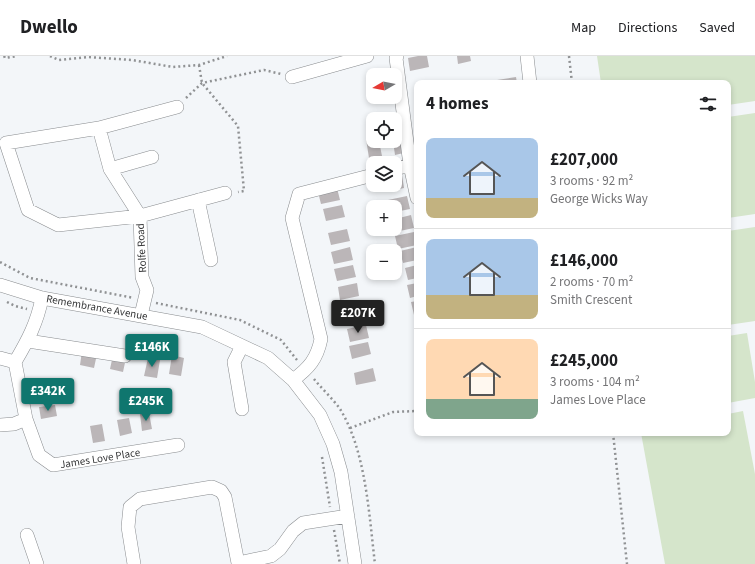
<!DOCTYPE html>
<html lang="en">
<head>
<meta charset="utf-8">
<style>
	:root { --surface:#fff; --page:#f2f2f2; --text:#202124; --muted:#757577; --line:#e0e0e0; --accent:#0f766e }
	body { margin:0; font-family:"Source Sans 3",sans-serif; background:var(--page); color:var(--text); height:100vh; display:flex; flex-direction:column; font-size:15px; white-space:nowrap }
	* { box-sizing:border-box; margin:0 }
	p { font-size:13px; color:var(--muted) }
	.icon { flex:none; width:22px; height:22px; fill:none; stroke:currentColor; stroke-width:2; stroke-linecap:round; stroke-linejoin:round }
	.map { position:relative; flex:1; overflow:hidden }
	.drawer { position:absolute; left:414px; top:24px; width:317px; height:356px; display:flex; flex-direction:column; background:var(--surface); border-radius:8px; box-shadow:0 2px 6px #0003 }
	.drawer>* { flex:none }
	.needle { width:26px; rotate:260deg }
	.controls { position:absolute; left:366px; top:12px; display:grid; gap:8px }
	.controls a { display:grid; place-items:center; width:36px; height:36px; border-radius:8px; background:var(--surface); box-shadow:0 2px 6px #0003; font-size:20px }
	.price { position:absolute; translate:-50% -34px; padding:0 9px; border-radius:4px; background:var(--accent); color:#fff; font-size:13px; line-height:26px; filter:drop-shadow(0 1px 2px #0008) }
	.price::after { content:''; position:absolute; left:50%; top:24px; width:12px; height:9px; margin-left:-6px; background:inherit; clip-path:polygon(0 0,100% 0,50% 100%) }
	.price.active { background:#222; color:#fff }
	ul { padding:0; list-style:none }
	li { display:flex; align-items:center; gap:12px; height:100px; padding:0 12px }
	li+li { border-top:1px solid var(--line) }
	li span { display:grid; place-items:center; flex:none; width:112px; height:80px; border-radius:8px; color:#555 }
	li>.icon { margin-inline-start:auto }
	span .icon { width:48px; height:48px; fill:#fffc; stroke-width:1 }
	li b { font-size:17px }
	h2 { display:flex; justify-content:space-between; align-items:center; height:48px; padding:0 12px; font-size:17px }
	header { display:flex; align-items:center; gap:24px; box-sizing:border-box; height:56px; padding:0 20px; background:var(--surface); border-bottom:1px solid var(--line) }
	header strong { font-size:19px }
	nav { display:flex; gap:22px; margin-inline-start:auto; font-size:14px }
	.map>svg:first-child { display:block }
	.green { fill:#d5e5cb }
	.building { fill:#bbb6b8 }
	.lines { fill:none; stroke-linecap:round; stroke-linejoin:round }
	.minor-casing { stroke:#898c8f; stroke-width:14 }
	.path { stroke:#909294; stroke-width:2.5; stroke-dasharray:2 3; stroke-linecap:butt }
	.minor { stroke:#fff; stroke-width:13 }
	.labels { text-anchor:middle; stroke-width:3; stroke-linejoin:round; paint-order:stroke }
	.street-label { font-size:11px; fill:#353637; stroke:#fff }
</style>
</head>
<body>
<header>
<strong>Dwello</strong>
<nav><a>Map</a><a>Directions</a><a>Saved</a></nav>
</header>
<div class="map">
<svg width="755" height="508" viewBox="0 0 755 508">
	<rect width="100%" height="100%" fill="#f3f6f9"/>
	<!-- green -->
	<path class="green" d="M597,0H755V45L728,49V27H601Z
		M755,57V158L728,162V61Z
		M755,171V265L728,269V175Z
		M747,277L755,326V342L728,347V280Z
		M743,355L755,418V508H665L641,377H728V358Z"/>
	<!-- building -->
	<path class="building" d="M418,0H427L429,11L410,15L408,2Z
		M457,0H470L471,5L458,8Z
		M516,21L517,27H497V24Z
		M404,77L408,96L395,99L393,85H395V79Z
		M373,82V85H379L382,100L369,102L366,83Z
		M402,119L404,132L385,136L384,129H395V121Z
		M337,132L340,144L321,148L318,136Z
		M407,140L410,153L395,156V151H390L388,144Z
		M342,149L345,161L326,165L323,153Z
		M411,159L414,172L395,176V163Z
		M347,173L350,185L331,189L328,177Z
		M414,176L417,189L398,193L395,180Z
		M350,191L353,204L334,208L331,196Z
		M417,191V204L403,207L400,195Z
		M353,209L356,221L337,225L334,213Z
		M417,209V222L408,224L405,212Z
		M357,227L359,240L340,244L338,231Z
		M417,227V240L410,242L407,229Z
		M417,245V258L414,259L411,246Z
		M362,249L365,261L345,265L343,253Z
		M366,269L369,282L350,286L347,273Z
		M368,286L371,298L352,303L349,290Z
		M82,295L97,298L94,312L80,309Z
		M113,299L126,302L123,316L110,313Z
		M172,299L184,302L181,320L169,318Z
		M148,302L160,304L157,322L144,320Z
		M373,312L376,325L356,329L354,317Z
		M55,349L57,360L41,363L39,351Z
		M149,357L152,373L142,375L140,358Z
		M129,362L132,377L120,380L117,364Z
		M102,368L105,385L93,387L90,370Z"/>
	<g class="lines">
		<defs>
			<path id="minor" d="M527,0L530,27
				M292,21L367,0
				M99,72L110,113L140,160L58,169L28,154L6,87Z
				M99,72L177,51
				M410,109L417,142
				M110,113L152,101
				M395,113L410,109L396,2L397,0
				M198,144L211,204
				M0,229L42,242L202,271L268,302L293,324L320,359L333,388L341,416L355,508
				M141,259L147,234L142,221L140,160L225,137
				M28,285L125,300
				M0,302L15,306
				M15,306L26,363L39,399L53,409L178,389
				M15,306C28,284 37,267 42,242
				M293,324C309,312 317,303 321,283L292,162L299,138L373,119
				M242,353L234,306L242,290
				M0,369L14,368L26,363
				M27,479L37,508
				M134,508L128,471L130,451L140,443L212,431L221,435L225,441L238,507
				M238,508V507L271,500L280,493L293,475L303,467L348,460"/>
		</defs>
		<!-- minor casing -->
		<use href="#minor" class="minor-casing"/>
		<!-- path -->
		<path class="path" d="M4,0L5,2L17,0
			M50,0L59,4L88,1L132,4L173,11L199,9L227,0
			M569,0L572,27
			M199,9L202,27L238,70L244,135L238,136
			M186,42L202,27L264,14L281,18
			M0,206L30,222L134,242
			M7,246L15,250L27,253
			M156,247L240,264L281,284L297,304
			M314,323C322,333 333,343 340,353C366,395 369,459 375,508
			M350,372L393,356L417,355
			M613,377L627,508
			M322,401L330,451
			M334,474L340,508"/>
		<!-- minor -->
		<use href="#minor" class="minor"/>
	</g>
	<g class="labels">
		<!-- street labels -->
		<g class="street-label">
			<text transform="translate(141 192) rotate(-93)" y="4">Rolfe Road</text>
			<text transform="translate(97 251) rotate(10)" y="4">Remembrance Avenue</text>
			<text transform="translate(100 402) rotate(-9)" y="4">James Love Place</text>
		</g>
	</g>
</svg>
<div class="controls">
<a><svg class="needle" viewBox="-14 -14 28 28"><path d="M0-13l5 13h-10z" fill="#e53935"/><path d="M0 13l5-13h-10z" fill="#757577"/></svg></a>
<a><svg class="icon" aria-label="locate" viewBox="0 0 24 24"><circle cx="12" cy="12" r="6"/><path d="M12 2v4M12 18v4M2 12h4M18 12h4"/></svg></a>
<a><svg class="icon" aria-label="layers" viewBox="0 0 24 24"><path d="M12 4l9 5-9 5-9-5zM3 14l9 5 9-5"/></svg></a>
<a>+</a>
<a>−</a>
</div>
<b class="price active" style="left:358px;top:278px">£207K</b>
<b class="price" style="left:152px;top:312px">£146K</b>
<b class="price" style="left:48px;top:356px">£342K</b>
<b class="price" style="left:146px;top:366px">£245K</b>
<section class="drawer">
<h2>4 homes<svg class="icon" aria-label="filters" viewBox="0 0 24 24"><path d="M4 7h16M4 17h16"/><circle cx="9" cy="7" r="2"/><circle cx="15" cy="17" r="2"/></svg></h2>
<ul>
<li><span style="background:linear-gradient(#a9c7e8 75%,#c2b280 0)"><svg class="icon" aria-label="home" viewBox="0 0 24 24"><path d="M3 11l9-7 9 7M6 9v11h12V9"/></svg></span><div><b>£207,000</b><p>3 rooms · 92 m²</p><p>George Wicks Way</p></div></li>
<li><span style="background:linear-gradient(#a9c7e8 70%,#c2b280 0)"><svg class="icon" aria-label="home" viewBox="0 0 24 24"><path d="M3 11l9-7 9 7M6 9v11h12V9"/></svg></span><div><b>£146,000</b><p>2 rooms · 70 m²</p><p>Smith Crescent</p></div></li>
<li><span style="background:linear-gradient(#ffd9b3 75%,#7fa58c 0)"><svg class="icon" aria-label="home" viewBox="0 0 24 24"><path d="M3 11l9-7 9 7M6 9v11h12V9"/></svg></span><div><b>£245,000</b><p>3 rooms · 104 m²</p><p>James Love Place</p></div></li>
</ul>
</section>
</div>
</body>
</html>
